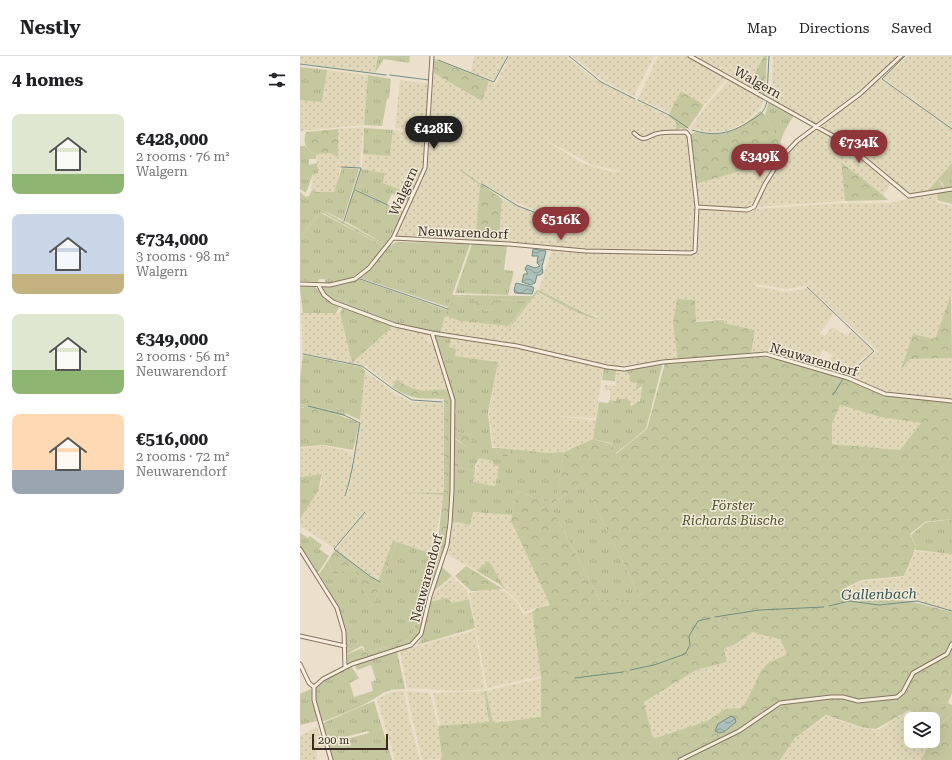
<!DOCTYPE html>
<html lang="en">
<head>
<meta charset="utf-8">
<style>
	:root { --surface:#fff; --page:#f6f6f6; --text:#202124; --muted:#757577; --line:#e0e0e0; --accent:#8f363a }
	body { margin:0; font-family:"Roboto Serif",serif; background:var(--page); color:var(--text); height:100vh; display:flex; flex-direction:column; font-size:15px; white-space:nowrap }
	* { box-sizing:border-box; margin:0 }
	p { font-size:13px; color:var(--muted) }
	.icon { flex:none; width:22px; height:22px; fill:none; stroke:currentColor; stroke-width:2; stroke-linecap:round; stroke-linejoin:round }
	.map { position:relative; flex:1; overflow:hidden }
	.sheet { display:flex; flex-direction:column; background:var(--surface); width:300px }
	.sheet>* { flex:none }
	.buttons { position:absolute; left:604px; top:656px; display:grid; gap:8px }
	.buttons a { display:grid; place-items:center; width:36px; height:36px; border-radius:8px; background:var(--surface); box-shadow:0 4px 16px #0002; font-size:20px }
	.scale { position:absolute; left:12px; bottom:10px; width:76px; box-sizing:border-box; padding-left:4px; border:2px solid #382c22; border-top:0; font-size:11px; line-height:14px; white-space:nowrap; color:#382c22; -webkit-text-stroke:3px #f3ebda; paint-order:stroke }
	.price { position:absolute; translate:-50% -34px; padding:0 9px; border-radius:14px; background:var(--accent); color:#fff; font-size:13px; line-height:26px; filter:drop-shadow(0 1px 2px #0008) }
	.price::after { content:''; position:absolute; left:50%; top:24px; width:12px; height:9px; margin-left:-6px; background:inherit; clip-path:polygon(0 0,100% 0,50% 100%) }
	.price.on { background:#222; color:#fff }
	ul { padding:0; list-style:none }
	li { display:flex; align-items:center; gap:12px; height:100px; padding:0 12px }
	li span { display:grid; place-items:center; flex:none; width:112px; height:80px; border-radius:8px; color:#555 }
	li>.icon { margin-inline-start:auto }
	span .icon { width:48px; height:48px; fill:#fffc; stroke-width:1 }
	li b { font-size:17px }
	h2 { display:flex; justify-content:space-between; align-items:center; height:48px; padding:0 12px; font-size:17px }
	header { display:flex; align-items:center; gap:24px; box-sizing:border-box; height:56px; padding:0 20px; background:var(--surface); border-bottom:1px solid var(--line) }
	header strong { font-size:19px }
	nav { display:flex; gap:22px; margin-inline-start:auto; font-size:14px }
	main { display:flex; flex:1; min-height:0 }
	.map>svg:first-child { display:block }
	.farmland { fill:url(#farmland-dots); fill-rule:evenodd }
	.grass { fill:url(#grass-tufts) }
	.forest { fill:url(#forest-crowns); fill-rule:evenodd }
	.garden { fill:#c5c89f }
	.water { fill:url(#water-waves); stroke:#728e86 }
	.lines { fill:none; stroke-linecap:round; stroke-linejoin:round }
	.stream { stroke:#728e86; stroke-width:1 }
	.street-casing { stroke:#867360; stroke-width:5 }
	.street { stroke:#f6eedd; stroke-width:3 }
	.labels { text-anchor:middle; stroke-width:3; stroke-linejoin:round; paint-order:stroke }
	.street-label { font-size:13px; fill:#382c22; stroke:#f3ebda }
	.park-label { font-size:13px; font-style:italic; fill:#4a532b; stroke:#f3ebda }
	.water-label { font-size:14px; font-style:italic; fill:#335653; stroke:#f3ebda }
</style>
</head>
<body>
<header>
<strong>Nestly</strong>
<nav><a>Map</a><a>Directions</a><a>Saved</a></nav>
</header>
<main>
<section class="sheet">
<h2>4 homes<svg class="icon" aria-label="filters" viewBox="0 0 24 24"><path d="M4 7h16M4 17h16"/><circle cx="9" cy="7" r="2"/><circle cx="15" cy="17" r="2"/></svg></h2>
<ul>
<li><span style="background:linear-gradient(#dfe7d0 75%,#8fb573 0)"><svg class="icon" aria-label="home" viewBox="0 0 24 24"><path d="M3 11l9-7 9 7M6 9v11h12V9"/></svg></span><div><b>€428,000</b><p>2 rooms · 76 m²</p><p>Walgern</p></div></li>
<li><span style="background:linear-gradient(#c9d6e8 75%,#c2b280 0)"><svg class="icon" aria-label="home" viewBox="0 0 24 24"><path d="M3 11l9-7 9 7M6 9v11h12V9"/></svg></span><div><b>€734,000</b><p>3 rooms · 98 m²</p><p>Walgern</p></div></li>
<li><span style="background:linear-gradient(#dfe7d0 70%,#8fb573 0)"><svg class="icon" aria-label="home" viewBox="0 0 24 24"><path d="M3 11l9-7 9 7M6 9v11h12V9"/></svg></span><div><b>€349,000</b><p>2 rooms · 56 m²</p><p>Neuwarendorf</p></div></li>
<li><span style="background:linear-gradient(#ffd9b3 70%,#9aa5b1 0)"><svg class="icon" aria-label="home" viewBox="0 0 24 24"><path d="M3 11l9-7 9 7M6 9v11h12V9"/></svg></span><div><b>€516,000</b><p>2 rooms · 72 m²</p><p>Neuwarendorf</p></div></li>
</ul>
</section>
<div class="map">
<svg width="652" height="704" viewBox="0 0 652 704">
	<defs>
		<pattern id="farmland-dots" width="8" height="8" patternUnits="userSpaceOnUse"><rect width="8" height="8" fill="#e0d8b9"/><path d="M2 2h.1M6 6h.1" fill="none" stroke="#c1ba9f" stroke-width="1.8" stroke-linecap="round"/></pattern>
		<pattern id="grass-tufts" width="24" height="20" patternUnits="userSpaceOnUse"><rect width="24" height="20" fill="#c5c89f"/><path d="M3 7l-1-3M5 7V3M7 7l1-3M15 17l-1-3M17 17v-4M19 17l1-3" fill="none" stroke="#aaac89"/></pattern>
		<pattern id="forest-crowns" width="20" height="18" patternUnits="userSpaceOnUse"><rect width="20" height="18" fill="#c5c89f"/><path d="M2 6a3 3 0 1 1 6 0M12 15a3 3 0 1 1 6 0" fill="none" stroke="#aaac89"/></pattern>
		<pattern id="water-waves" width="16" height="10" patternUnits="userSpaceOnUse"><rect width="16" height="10" fill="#abc0b9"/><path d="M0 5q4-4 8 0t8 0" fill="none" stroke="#8c9c96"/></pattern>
	</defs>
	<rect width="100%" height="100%" fill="#ebe0cb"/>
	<!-- farmland -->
	<path class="farmland" d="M0,0H78L75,17L0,7Z
		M174,0H207L195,24L171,17Z
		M209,0H266L289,19L305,29L368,60L376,66V79H386L388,83L396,152L393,194L391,195H291L199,186L202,143L247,162L248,160L203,141L161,113L160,115L180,129L175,184L155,183V181H97L127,114L134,17L182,44L189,25L196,28ZM244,83L292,109L325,116L309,115L282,107Z
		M272,0H354L334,40L302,24Z
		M358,0H387L427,22L404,49L381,36L371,57L338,43Z
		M392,0H464L448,30Z
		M473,0H599L573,25L515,68L471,43Z
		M607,0H652V72L583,22Z
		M27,14L68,19L64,69L0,75V44L22,46Z
		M430,23L463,41L462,50L460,53L445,66L428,75L411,77L391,72L406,50Z
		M580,23L627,54L652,74V107L626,137L609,139L551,89L520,71V69Z
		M100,24L130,28L127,75L95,72Z
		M63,71L60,111H40L38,128L34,136H17L11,133L13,119L18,117L16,98L29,97L37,100L38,73Z
		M516,72L543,87L592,127L583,139L541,106L545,145L456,151L466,129L482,102L499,86Z
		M93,74L127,78L122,114L111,138L83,127L85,117L62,113L63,98L90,100Z
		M482,90L485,95L464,127L454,150L447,153L401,150L398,147L396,128L440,115Z
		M638,137L636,146L652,150V239L635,283L613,278L602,311L610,303L652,302V344L586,337L548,320L576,294L507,229L487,233L455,228V230L487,236L507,232L534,257L520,277L525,280L532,271L547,280L552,274L573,294L545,319L523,313L533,299L523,294L513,310L480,301L451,297L456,274L424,267V263L396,265L395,244L377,243L373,267L378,303L316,310L198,286L238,236L281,257L293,262L300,261L282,256L239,234L252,194L303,197L391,198L397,194L398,156L403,153L447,155L455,153L546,147H590Z
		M1,257H40L52,307L93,270L127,278L130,280L126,285L133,286L149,333L120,335L110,332L97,323L92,330L66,310L3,297Z
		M145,260L161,265L209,270L197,286L140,277Z
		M151,281L186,285L303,311L296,362L251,360L296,364L293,383L257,398L193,391L189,357L198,306L155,300L149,291Z
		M316,314H325L337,326V333L341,334L340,344L337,347L330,349L328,343L310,344V334H305V329L316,330Z
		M65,315L96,338L111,346L145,347L144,434L143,437L100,436L143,439L133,498L93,485L78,526L35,494L66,455H65L34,492L0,470V463L22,427L23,401L22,418L0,421V392L24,390L53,396L50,425L44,442H46L51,425L55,395L61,367L60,364Z
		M540,349L580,361L621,367L600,395L532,388V368Z
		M179,402L193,405V408L199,411L195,430L173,426Z
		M173,456L212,459L211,465L249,548L224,556L218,545L206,534L189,505L178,516L145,497L152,465L170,469Z
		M615,495L652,498V555L609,543L547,541L548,532L562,525L605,521Z
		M153,521L167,535L169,543L152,547L130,546L131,539Z
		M194,532L206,536L217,546L223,558L232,556L241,620L187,632L169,537Z
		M175,574L185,633L159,635L107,632L100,595Z
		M452,576L480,582L487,598L468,607L461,615L445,648L440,652L425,653L407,665L353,684L344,646L396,614L427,606L424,593L437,587Z
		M241,622V662L193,667L186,635Z
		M104,635L110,666L120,704H95L77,643L91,636Z
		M106,635L130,637L138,670L142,703L122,704Z
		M184,635L189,666L140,670L133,637Z
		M609,654L621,663H611V685H631L621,704H480L495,682L527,660L564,673L578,674Z
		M17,671L23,691L17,694V704H0V680Z"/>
	<!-- grass -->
	<path class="grass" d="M78,0H110L109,7L84,3L75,17Z
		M0,11L27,14L22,46L0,44Z
		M68,19L91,23L89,42L87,43L82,70L64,69Z
		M469,45L494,59L484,76L480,87L465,59Z
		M64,72L93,74L90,100L63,98Z
		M0,90H5L16,101V103H9V109L17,107L18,117L13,119V118L6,137L0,133Z
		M652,107V133L645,134L643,128L638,123Z
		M42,112L59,113L43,164L22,154L0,179V136L6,141L9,140L12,134L17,136H34Z
		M61,113L85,117L83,127L111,138L108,145L92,138L87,148L55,133Z
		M54,134L103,156L86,189L45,165Z
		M21,157L85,191C68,210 53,228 25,228V223H19L18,226L0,225V183Z
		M98,186L170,188L148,251L60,222C75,214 81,190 98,186Z
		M172,188L207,190L204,214L214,215L208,239L155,237Z
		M58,223L147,254L140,277C115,272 39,255 23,235L24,232L43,229Z
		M1,230L15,231L27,244L40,250L36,257H3L0,232Z
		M239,234L282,256L300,263C279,261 257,245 238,236Z
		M154,240L175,242L174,253L191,255L193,243L228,245L209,270L160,265L148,261Z
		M43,251L93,270L52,307L40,257Z
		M135,279L151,281L149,291L156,293L155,300L198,306L188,357L192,392H196L199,400H209L210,393L249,397L264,396L257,439L248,446L216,435L212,459L173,456L170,469L152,465L154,411L175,415L173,426L195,430L199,411L193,408V405L179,402L175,410L155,406V383L168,392L171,379L157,376C158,342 145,313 134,281Z
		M3,299L62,311L65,315L60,364L45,357L0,348V322Z
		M360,308L362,310L346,373L315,398L311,387L293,383L299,346L308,347L310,344L316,345L317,343H328L331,350L340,345L342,330L336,334L337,327L330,326V320L325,314Z
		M304,311L316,314L315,325L302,324Z
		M0,351L36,358L57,366L59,368L53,394L24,389L0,391Z
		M22,418L18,435L0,463V421Z
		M284,426L341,544H300L250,449Z
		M652,463V498L616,494V491L611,479L625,467Z
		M0,477L8,482L10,480L22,489L19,493L29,500L18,517L0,489Z
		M97,486L133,498L113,578C102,590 80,592 65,596L64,591L61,590L47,598C45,563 37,548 19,518L28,505L34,520L53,510L72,551Z
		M189,505L206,534L198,527L178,516L180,511Z
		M140,509L152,520L133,536H132Z
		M147,542L152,547L169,543L175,572L117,589L121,584L130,546Z
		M97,595L105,633C86,633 87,635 72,644C57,653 39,659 22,666L14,636L18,628L24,624L51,610L59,622L50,627L54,641L73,635L71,626L76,624L71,609L57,614L55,608Z
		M11,633L17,665L0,669V638Z
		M74,645L92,704H32L28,688L69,677L68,675L37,683L26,678L23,667Z
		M648,647L652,649V658L642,666L637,675L633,672V663H621L609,654L641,661Z"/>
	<!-- forest -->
	<path class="forest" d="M464,0H467L465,39L448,30Z
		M134,3L189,25L182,45L134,17Z
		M381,35L404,49L389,71L385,73L380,72L376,76V66L368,60Z
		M460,55L465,59L482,90L440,115L396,128L390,79L395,76C425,82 439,75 460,55Z
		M38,73V101L29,97L16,98V101C7,92 2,89 6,76Z
		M541,106L583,139L588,144L545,145Z
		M161,113L202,143L199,186L175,184L180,129L160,115Z
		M652,135V148L637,144L638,137Z
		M22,154L86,189L85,191L23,157H21L0,183V179Z
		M237,234H239L237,237L198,286L228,245L194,243L191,255L174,253L175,242L155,240L148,261L145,260L152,239L232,240Z
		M651,239L652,302L610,303L601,313L613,278L635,283Z
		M377,243L395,244L396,266L424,264V267L455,274L451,298L509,311L547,323L584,340L652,347V463L625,466L610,478L616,491L604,520L562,524L547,531L546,541L609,545L652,556V637L642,661L609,654L576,673L564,672L526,659L495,682L480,704H139L142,703L138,670L189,666L184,635H186L193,667L241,661V621L232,556L237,552L250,549L211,465L216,435L248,446L257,439L264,396L293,383L311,388L316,398L347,373L365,307L378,306L373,267ZM540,349L580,361L621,367L600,394L532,388V368ZM284,426L341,544H300L250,449ZM452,576L480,583L487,598L468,607L461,615L445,648L440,652L425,653L407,665L353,683L344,646L396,614L427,606L424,593L437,587Z
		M97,323C118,339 124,334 149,333L153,356L157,359V376L171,379V392H168L155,382L152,384V405L175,410V415L154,411L151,414L146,487L137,509L118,580L112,587L67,601L49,608L47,604L48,598L62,592L65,596C80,592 102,590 113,578L139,476L143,439L100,436L143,437L144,434V343C119,342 115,345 92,331Z
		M0,348L45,357V360L25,356L24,361H4V351H0Z
		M196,392L210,393L209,400H199Z
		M93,484L97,486L72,551L53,510L34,520L28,505L35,494L78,526Z
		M166,510L203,533L171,535L155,520Z
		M652,658V704H621L631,685H633C633,674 644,664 652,658Z"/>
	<!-- garden -->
	<path class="garden" d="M638,123L644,132L643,134L630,136L628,134Z"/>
	<!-- water -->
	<path class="water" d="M233,193L246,195L242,211L243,217L240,219H237L235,227L231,229L222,226L224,218H228L225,213L227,209L235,212L240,210L237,207L238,200H232Z
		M216,227L233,231L234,232L232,238L215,237L214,234Z
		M431,660L435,662L436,666L424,676L419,677L415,675L418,668Z"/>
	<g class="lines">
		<!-- stream -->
		<path class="stream" d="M269,0L301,26L335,43
			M605,0L582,23L652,73
			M138,4L194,26L208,0
			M0,8L86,19
			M90,19L129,24
			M467,39L469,0
			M338,44L369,59L388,72
			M392,74C415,81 430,78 450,65C460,59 465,56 467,45
			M41,111L61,112L44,165
			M182,128L218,150L247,161
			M55,134L88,149
			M60,223L148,253
			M507,231L574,295L547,320
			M3,298L62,310L93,333L112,344L142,346
			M533,339L543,323
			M8,350L44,359L60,367C55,392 53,417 45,440
			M65,456L34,493L71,521L80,526
			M529,550L549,545L579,549L617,545L652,555
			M415,561L459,554L524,551
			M330,614L354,609L385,598L390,589L389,580L398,565L410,562
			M275,622L323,616"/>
		<defs>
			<path id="street" d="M390,0L544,86L609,140L652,133
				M397,151L447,154L454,151L465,128L482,101L497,85L560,38L601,0
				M93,182L209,188L285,195L391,197L395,195L397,151L389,80L386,76C377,76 368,76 360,77C348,78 346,89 334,77
				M0,228L30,229L55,223L69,212L93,182L125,112L132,0
				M19,230L24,239L33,246L95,269L132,277L217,290L307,311L324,313L363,306L466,298L548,322L585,338L652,345
				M0,493L37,552L44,576L45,611
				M0,580L45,590
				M0,608L9,627L14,631
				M31,704L14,644V631L23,623L52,608L111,589L121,578L130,540L147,489L150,467L152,435L153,344L132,277
				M380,704L439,675L480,647L531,641H543L558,645L597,641L603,636L613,617L647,598L652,588"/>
		</defs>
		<!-- street casing -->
		<use href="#street" class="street-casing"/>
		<!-- street -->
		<use href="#street" class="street"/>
	</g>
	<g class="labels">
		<!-- street labels -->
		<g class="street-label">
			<text transform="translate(458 26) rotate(29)" y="5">Walgern</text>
			<text transform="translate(103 135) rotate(-66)" y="5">Walgern</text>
			<text transform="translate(163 176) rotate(2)" y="5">Neuwarendorf</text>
			<text transform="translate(514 303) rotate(16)" y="5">Neuwarendorf</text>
			<text transform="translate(126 522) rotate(-75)" y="5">Neuwarendorf</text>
		</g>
		<!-- park labels -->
		<g class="park-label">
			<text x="433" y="454">Förster<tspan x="433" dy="15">Richards Büsche</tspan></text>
		</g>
		<!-- water labels -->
		<g class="water-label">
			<text transform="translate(579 538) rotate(-1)" y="5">Gallenbach</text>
		</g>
	</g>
</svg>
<div class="buttons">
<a><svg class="icon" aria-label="layers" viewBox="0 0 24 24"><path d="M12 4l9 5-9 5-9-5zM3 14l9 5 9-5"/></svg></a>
</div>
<div class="scale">200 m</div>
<b class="price on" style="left:134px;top:94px">€428K</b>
<b class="price" style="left:559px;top:108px">€734K</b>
<b class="price" style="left:460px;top:122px">€349K</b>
<b class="price" style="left:261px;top:185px">€516K</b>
</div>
</main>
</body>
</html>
